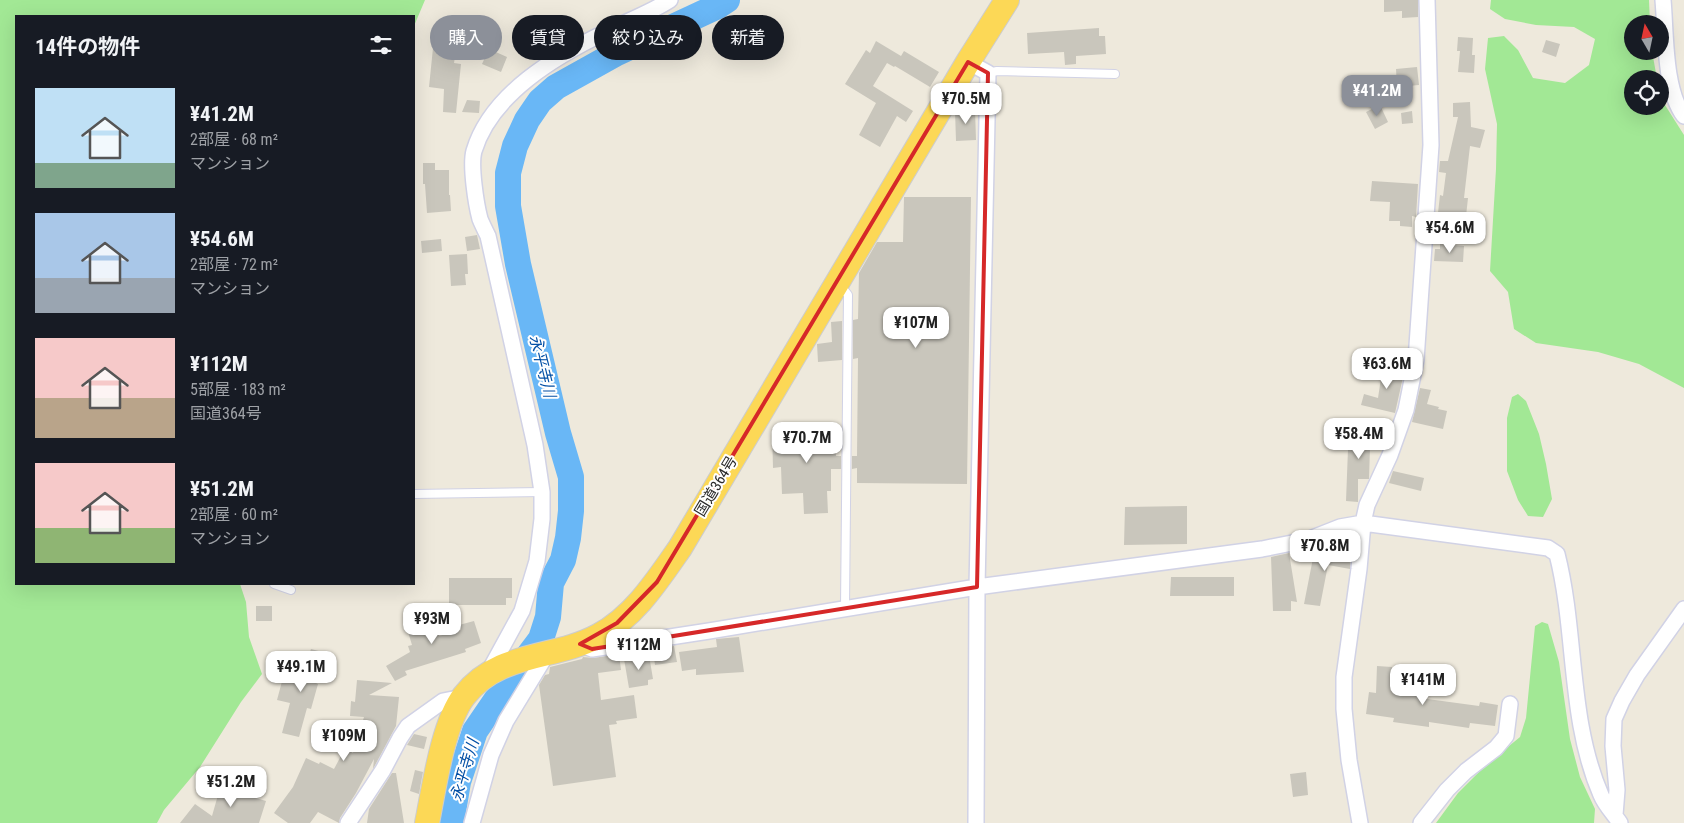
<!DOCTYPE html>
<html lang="ja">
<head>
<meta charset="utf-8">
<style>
	:root { --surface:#171b24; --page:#242831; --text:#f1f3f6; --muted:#9ea1a6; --accent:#8c9099 }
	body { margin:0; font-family:"Roboto Condensed","Noto Sans JP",sans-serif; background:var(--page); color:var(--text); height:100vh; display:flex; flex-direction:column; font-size:19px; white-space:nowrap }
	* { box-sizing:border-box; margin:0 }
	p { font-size:16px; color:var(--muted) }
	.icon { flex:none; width:28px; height:28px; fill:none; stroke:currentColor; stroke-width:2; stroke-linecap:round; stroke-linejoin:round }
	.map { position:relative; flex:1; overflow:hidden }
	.panel { position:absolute; left:15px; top:15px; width:400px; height:570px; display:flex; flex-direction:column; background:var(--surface); border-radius:0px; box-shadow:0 5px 20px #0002 }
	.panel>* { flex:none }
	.banner { position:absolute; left:430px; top:15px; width:475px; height:45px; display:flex; gap:10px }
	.needle { width:32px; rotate:351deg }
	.controls { position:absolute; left:1624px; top:15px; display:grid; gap:10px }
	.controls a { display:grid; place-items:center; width:45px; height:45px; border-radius:50%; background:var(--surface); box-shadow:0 5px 20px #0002; font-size:25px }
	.price { position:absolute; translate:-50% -42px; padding:0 11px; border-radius:10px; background:#fff; color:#222; font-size:16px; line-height:32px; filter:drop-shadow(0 1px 2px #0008) }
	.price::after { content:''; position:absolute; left:50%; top:30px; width:15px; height:11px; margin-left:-8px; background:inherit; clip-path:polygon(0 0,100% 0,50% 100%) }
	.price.selected { background:var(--accent); color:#fff }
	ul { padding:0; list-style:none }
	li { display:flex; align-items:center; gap:15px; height:125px; padding:0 20px }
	li span { display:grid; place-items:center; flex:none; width:140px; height:100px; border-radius:0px; color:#555 }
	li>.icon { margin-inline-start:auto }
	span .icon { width:60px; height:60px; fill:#fffc; stroke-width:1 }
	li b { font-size:21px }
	h2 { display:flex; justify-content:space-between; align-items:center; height:60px; padding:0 20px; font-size:21px }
	.chip { padding:0 18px; border-radius:22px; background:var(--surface); box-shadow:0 5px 20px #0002; font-size:18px; line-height:45px }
	.chip.selected { background:var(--accent); color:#fff }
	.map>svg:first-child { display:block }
	.green { fill:#a2e895 }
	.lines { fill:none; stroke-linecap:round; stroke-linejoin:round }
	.river { stroke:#69b7f6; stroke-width:26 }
	.building { fill:#c9c6bc }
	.service-casing { stroke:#d1d2e5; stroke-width:10 }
	.minor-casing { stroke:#d1d2e5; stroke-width:18 }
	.trunk-casing { stroke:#ccc; stroke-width:26 }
	.service { stroke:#fff; stroke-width:8 }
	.minor { stroke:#fff; stroke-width:15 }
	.trunk { stroke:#fcd856; stroke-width:24 }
	.marked { fill:none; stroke:#d62828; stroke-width:4; stroke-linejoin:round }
	.labels { text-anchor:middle; stroke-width:4; stroke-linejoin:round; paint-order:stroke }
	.street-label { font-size:15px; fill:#2b2b2b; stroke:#fff }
	.water-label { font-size:16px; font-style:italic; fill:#0551a6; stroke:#fff }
</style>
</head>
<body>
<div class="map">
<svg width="1684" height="823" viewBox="0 0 1684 823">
	<rect width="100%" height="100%" fill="#eee9dc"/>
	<!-- green -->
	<path class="green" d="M0,0H425L414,26V16H16V584H240L246,602L249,637L262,674L241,702L200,767L164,810L157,823H0Z
		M1491,0H1649L1650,24H1632V51H1652L1657,79H1632V106H1660V88L1665,105L1684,135V388L1639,364L1598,352L1536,343L1514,329L1508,292L1490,271L1496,169L1497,124L1485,69L1488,38L1504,36L1518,50L1533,78L1565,83L1589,65L1595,39L1574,27L1536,25L1505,19L1490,9Z
		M1518,394L1526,401L1539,434L1546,464L1552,499L1543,517L1528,516L1518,500L1507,471V418L1512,397Z
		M1542,622L1548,624L1559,662L1570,739L1580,777L1595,809L1594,823H1436L1458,793L1486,765L1520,737L1526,718L1535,626Z"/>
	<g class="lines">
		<!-- river -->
		<path class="river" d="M451,823L458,782L475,731L505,687L541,639L548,617L551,583L563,560L568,538L571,511V477L558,433L518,264L508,206V173L515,146L527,120L540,101L556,87L617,53L718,6L727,0"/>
	</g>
	<!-- building -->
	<path class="building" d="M1384,0H1418V17L1402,18V11L1384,12Z
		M552,16L568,27L549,52L534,41Z
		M1099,28V36H1105L1106,54L1076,56V64L1065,65L1064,52L1028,54L1027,33Z
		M1458,37L1473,38L1472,55H1475L1474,73L1458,72L1460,51H1457Z
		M1546,40L1560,44L1556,57L1542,52Z
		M876,41L901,56L904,51L939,72L930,87L895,66L894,67L887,63L873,86L913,111L906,122L897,116L880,147L859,135L876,103L845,84L866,50L870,53Z
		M433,48L456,51L454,63L461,64L456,113L443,112L444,89L429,87Z
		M489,49L507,57L501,72L482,64Z
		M1417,67L1419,85L1397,87L1396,69Z
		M467,100L480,101L479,113L462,112Z
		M1470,102L1471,127L1485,130L1480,148L1470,146L1464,198H1468L1466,216L1438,213L1440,195L1443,196L1446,173L1439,172L1440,161H1448L1458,117H1453V103Z
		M1380,105L1388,122L1375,129L1366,112Z
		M975,109L976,140L956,141L955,111Z
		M1412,111L1413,123L1402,124L1401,113Z
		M423,163H435V170H449V195H450L451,211L427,213L425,184H423Z
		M1372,181L1418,184L1416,217L1412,216V227L1400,226V221H1389L1390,202L1370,201Z
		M904,197H971L967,484L857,483V468L852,469V456H857L858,358L853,359V320L858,319L859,273L877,242H903Z
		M477,235L480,249L467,251L465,237Z
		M441,239L442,251L422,253L421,241Z
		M1440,244L1464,246L1463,262L1434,261L1435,249H1440Z
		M467,254L468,274H465L466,285L451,286L449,255Z
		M842,321V360L818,362L817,344L832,342L831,322Z
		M1383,365L1405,368L1395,413L1361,405L1364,394L1378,398Z
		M1420,388L1431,390L1427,404L1439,407L1438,409L1447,411L1443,429L1412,422Z
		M835,428L836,456H841V469H831V491H827L828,513L804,514L803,493L782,494L781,467L773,468L772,429Z
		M1364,433L1386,439L1382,450L1370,447L1369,479H1358V502L1346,501L1348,449H1345V434Z
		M1393,471L1424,478L1421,491L1389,483Z
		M1187,506V544L1124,545L1125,507Z
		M1328,545L1351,549L1350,569L1328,565L1320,606L1304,604L1314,553L1325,555Z
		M1289,553L1297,602L1291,601V611H1273L1271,557Z
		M1171,577H1234V596H1170Z
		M449,578H512V598H506V605H449Z
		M256,606H272V621H256Z
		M431,613L439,636L461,630L459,625L474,621L481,643L465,649L466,652L405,671L407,675L395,681L386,666L410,652L408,646L412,645L405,622Z
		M739,637L744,672L696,675V669L682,671L679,652L717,647L716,639Z
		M674,646L677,662L655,665L653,649Z
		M311,649L326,653L316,683L318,684L311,709L307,708L299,737L282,733L290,703L277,700L284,674L301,679Z
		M619,654L621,670L598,673L601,700L634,695L637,718L616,721L617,724L609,725L616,777L553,786L539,685L545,675L549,674L550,667L582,659L583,657L593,658Z
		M649,655L653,679L648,680V685L629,688L624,659Z
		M1377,666L1392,667L1391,683L1421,684L1420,698L1479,706L1480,702L1498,705L1495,726L1470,723L1469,728L1429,722V727L1393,722L1394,718L1366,714L1369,692L1376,693Z
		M357,680L392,683L369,695L399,697L396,726L373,769L374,759L356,793L340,818L339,823L318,812L310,823H288L274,813L293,787L306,758L319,764L320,762L334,769L342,754L347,756L350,751L353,753L364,717L350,716L351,701L355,702Z
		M414,734L427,737L424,749L407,745Z
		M415,770L423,772L419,794L410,791Z
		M1306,772L1308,795L1293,797L1290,774Z
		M392,773H396L404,823H367L369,809Z
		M231,783L259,791L256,798L266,801L259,823H180L195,804L212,816L220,788L229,790Z"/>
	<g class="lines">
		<defs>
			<path id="service" d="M988,73L997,71L1115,74
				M839,283L848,295L845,609
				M414,494L542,492
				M274,584L291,590"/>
			<path id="minor" d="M1663,0C1666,33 1664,90 1684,116
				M968,62L988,73L977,587L976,823
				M582,645L592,649L709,631L977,587L1262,549L1307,540L1340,527L1363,523L1548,548L1557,554C1577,633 1568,719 1601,795C1605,805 1614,814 1620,823
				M488,673L522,611L537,561L542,519V492L535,445L488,236C485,230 482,224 480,219C476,204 470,165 474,151C491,94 556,56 606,32C627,21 650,13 670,0
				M1615,815L1617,790L1613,746L1614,719L1622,701L1637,675L1684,609
				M348,823L383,770L400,738L408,726L443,701L463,697
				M472,823L491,755L506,721L548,652
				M1360,823L1349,760L1344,709V677L1359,569L1363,523L1367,505L1390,455L1406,410L1416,360L1431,145L1427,0
				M1421,823L1447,790L1466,771L1496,748L1506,736L1510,704"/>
			<path id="trunk" d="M427,823C434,788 443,723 464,696C499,651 553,660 598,636C634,617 657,581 680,548L968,62L1007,0"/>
		</defs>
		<!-- service casing -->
		<use href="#service" class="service-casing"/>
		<!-- minor casing -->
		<use href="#minor" class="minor-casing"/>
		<!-- trunk casing -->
		<use href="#trunk" class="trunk-casing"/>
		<!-- service -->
		<use href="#service" class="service"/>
		<!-- minor -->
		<use href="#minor" class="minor"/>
		<!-- trunk -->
		<use href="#trunk" class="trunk"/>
	</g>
	<!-- marked area -->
	<path class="marked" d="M968,62L988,73L977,587L624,644L592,649L580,644L617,623L657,582Z"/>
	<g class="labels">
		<!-- street labels -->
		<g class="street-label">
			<text transform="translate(716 486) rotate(-59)" y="5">国道364号</text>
		</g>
		<!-- water labels -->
		<g class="water-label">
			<text transform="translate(543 366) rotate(76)" y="6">永平寺川</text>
			<text transform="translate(464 770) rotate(-74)" y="6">永平寺川</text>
		</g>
	</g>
</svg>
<div class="controls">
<a><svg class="needle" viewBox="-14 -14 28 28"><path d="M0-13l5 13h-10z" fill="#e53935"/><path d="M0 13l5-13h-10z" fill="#9ea1a6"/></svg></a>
<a><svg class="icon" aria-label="locate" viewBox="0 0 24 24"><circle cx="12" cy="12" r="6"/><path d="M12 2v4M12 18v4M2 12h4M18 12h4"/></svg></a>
</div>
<b class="price selected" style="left:1377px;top:117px">¥41.2M</b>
<b class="price" style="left:966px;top:125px">¥70.5M</b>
<b class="price" style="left:1450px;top:254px">¥54.6M</b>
<b class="price" style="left:916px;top:349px">¥107M</b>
<b class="price" style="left:1387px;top:390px">¥63.6M</b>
<b class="price" style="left:1359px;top:460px">¥58.4M</b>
<b class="price" style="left:807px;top:464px">¥70.7M</b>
<b class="price" style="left:1325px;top:572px">¥70.8M</b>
<b class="price" style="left:432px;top:645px">¥93M</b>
<b class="price" style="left:639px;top:671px">¥112M</b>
<b class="price" style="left:301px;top:693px">¥49.1M</b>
<b class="price" style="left:1423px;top:706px">¥141M</b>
<b class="price" style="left:344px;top:762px">¥109M</b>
<b class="price" style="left:231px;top:808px">¥51.2M</b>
<div class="banner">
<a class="chip selected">購入</a>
<a class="chip">賃貸</a>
<a class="chip">絞り込み</a>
<a class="chip">新着</a>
</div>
<section class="panel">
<h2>14件の物件<svg class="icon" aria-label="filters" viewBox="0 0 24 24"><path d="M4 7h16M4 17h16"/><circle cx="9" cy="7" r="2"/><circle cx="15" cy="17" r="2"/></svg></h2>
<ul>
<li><span style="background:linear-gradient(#bfe0f5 75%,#7fa58c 0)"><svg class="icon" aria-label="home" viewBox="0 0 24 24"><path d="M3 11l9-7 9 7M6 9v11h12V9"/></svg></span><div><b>¥41.2M</b><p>2部屋 · 68 m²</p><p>マンション</p></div></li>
<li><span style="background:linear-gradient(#a9c7e8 65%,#9aa5b1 0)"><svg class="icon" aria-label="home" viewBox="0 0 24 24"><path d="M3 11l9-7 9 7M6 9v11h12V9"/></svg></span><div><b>¥54.6M</b><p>2部屋 · 72 m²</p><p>マンション</p></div></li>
<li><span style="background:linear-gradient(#f6c9c9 60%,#b9a48a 0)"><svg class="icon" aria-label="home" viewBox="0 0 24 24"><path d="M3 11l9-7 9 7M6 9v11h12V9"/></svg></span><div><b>¥112M</b><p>5部屋 · 183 m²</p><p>国道364号</p></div></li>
<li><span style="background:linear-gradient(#f6c9c9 65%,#8fb573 0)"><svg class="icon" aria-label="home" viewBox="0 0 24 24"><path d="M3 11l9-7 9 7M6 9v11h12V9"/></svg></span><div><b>¥51.2M</b><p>2部屋 · 60 m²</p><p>マンション</p></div></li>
</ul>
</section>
</div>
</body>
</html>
